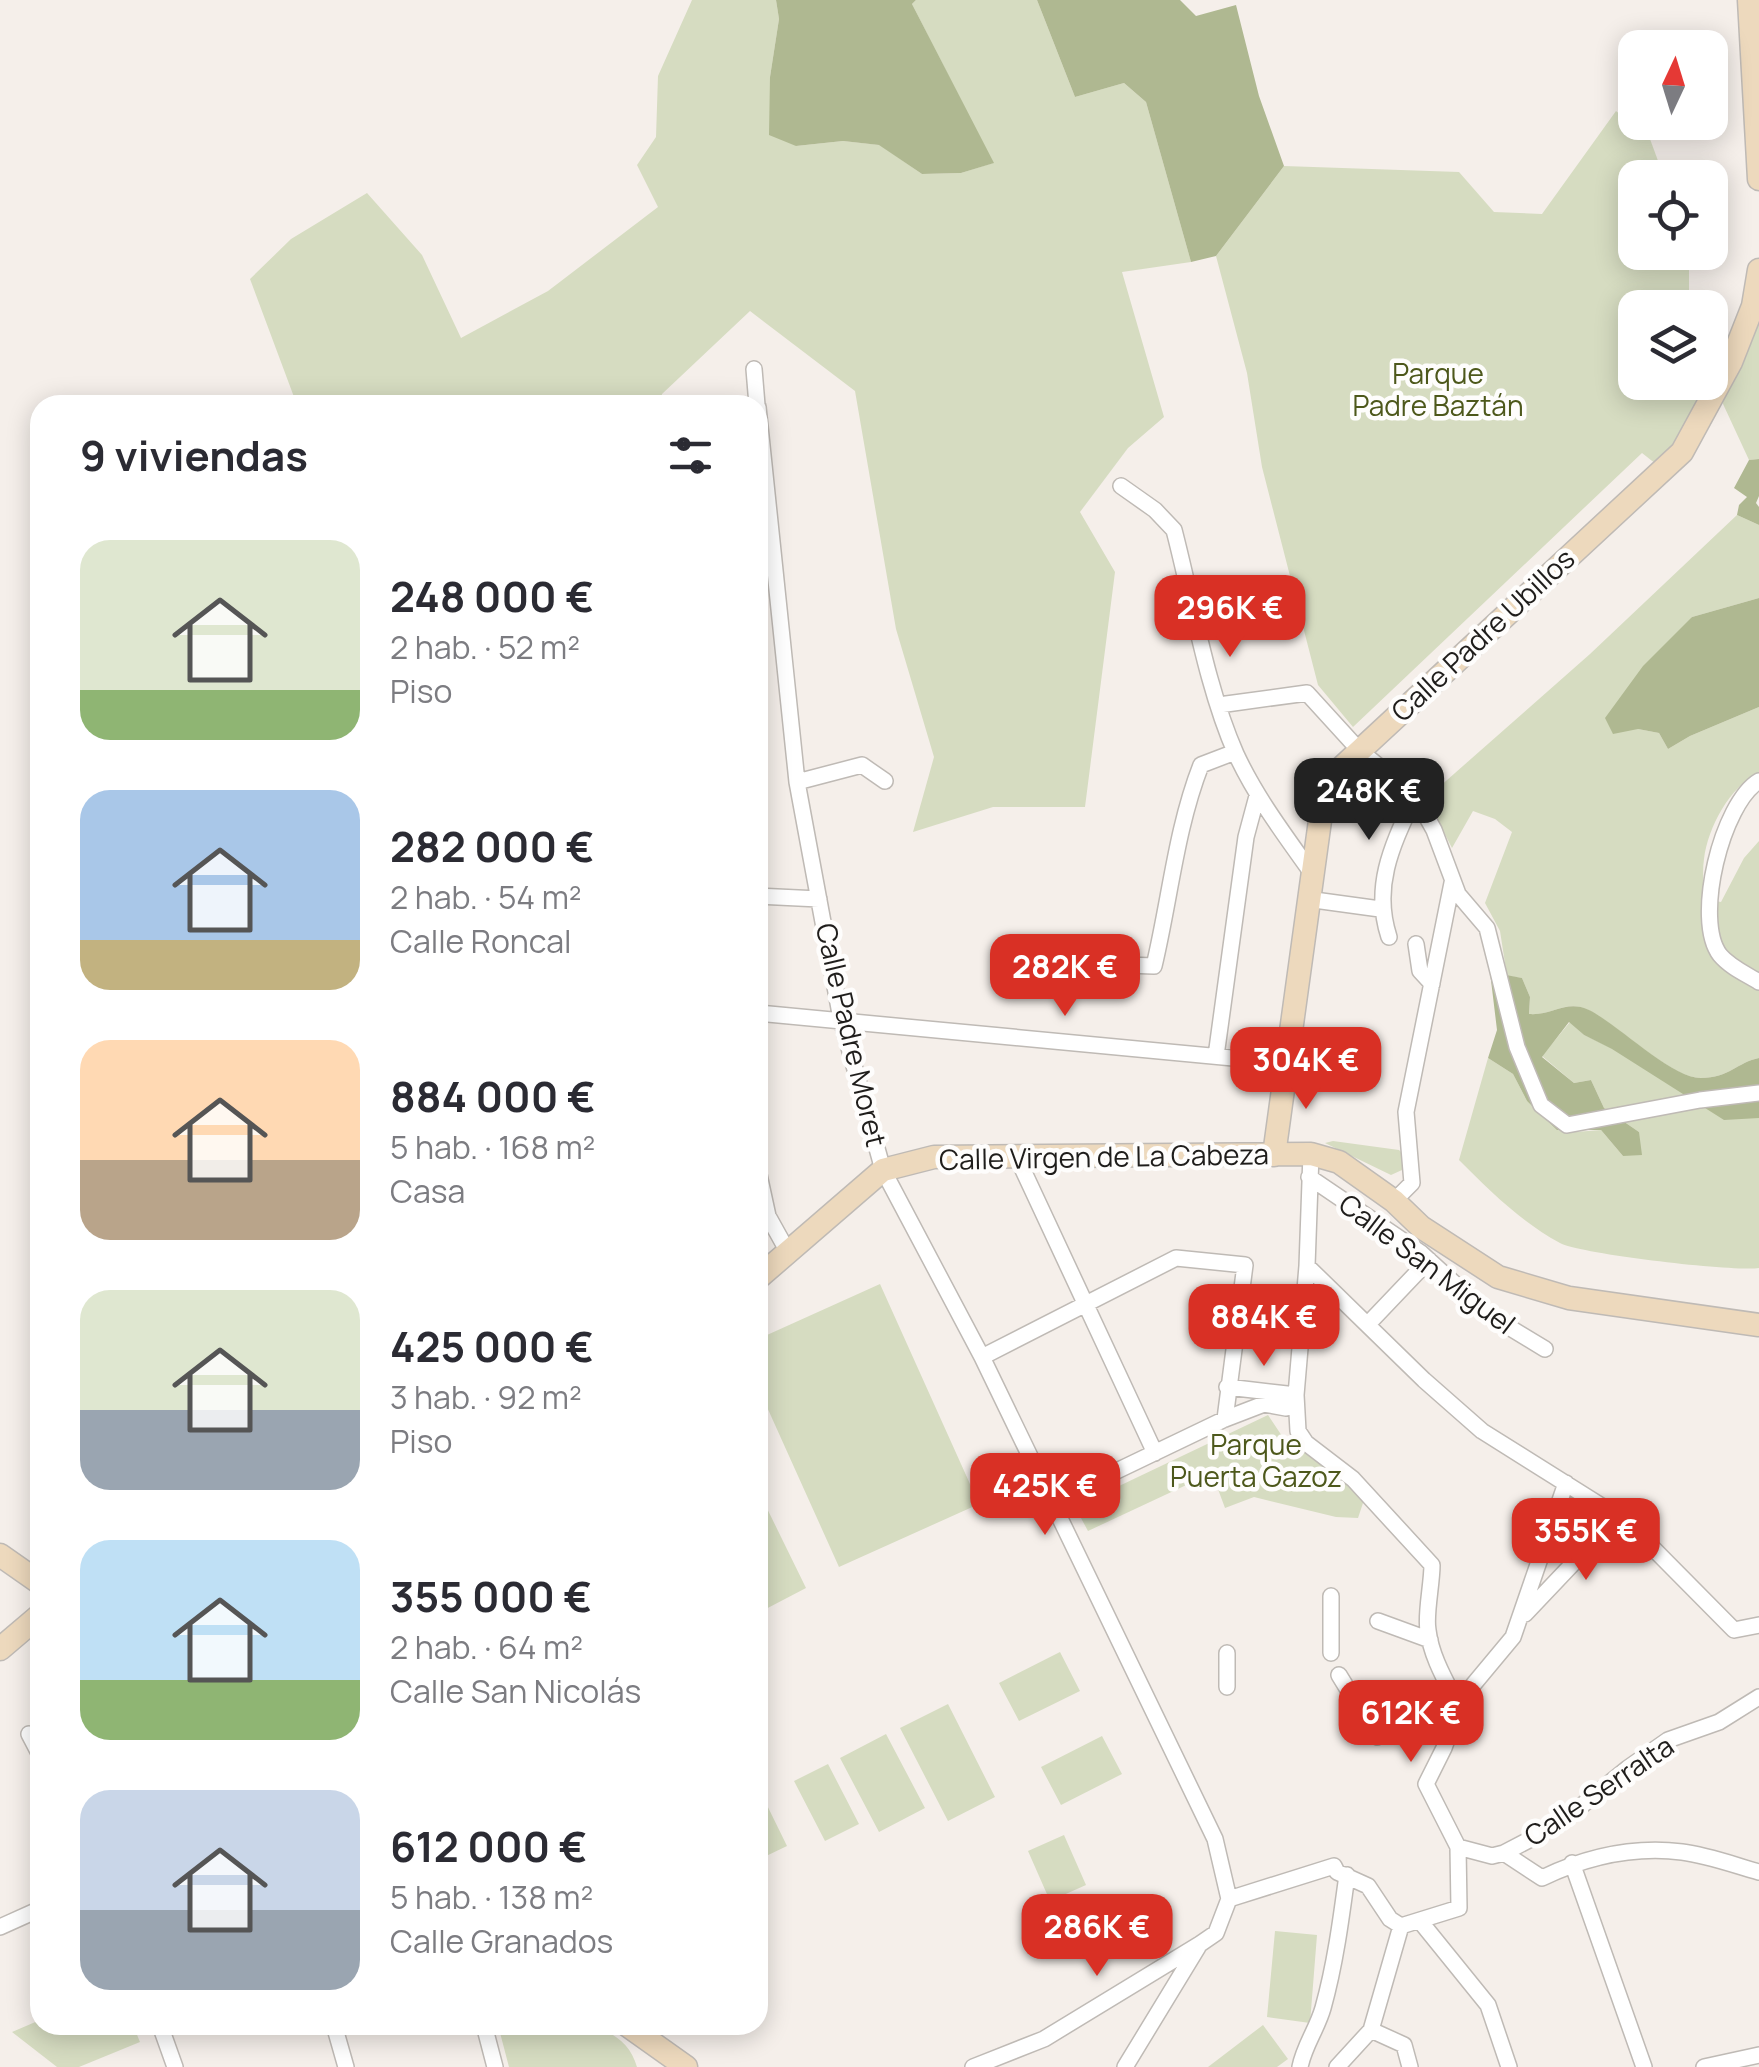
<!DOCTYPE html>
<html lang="es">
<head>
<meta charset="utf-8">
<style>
	:root { --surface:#fff; --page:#f2f2f3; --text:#2b2b33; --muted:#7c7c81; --accent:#d93025 }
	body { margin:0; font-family:Manrope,sans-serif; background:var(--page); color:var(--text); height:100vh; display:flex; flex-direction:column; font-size:38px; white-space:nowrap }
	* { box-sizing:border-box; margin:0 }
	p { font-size:32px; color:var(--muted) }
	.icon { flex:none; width:55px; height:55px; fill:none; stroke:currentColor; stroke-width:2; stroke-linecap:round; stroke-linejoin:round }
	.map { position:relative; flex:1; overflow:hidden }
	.side { position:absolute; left:30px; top:395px; width:738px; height:1640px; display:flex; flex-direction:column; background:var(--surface); border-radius:30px; box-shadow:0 5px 25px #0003 }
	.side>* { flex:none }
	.needle { width:65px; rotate:4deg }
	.fabs { position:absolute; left:1618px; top:30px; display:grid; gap:20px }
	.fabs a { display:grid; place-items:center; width:110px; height:110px; border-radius:20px; background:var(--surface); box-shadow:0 5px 25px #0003; font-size:50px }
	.price { position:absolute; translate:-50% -85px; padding:0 22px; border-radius:20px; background:var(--accent); color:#fff; font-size:32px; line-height:65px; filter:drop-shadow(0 2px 5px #0008) }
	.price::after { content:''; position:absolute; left:50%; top:60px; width:30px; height:22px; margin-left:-15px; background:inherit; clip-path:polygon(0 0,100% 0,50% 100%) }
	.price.active { background:#222; color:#fff }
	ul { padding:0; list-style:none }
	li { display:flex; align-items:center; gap:30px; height:250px; padding:0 50px }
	li span { display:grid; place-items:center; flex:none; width:280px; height:200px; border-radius:30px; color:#555 }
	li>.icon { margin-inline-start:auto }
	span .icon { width:120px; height:120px; fill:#fffc; stroke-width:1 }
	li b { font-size:42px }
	h2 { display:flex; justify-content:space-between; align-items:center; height:120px; padding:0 50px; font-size:42px }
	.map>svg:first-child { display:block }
	.green { fill:#d6dcc1 }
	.forest { fill:#afb891 }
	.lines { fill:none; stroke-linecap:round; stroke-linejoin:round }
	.street-casing { stroke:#bfbab5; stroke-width:18 }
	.secondary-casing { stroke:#bfbab5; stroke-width:25 }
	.street { stroke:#fff; stroke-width:15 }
	.secondary { stroke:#edd9bd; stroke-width:22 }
	.labels { text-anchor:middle; stroke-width:9; stroke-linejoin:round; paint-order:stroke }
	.park-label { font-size:28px; fill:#4d581b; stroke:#fefdfc }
	.street-label { font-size:28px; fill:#1f1d1b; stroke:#fefdfc }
</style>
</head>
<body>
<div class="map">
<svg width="1759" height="2067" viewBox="0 0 1759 2067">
	<rect width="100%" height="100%" fill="#f5efea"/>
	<!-- green -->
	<path class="green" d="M692,0H776L779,19L770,77L796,146L843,141L880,145L922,174L961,173L993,163L912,4L916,0H1037L1075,97L1124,83L1146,102L1191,262L1122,272L1164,417L1128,448L1080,512L1115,572L1085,807H993L913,832L934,757L896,629L855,391L750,311L662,394L660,405H297L250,279L291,239L367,193L422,255L461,338L548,291L658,207L637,165L656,137L658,76Z
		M1616,111L1650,139L1664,177L1635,178V252L1689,253V296L1693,307L1635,308V382H1710V359L1718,383L1661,468L1642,453L1353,727L1318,685L1262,467L1247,373L1216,256L1284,166L1459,172L1494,212L1542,214Z
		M1759,275V459L1749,460L1717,391Z
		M1737,515L1759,525V598L1692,617L1638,729L1659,733L1668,749L1690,736L1759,707V773C1730,786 1708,827 1704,859C1702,872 1704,886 1704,899L1721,902L1744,858L1759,841V1058C1738,1062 1729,1078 1701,1078C1670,1078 1618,1024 1588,1010C1565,999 1553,1016 1529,1014L1530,997L1522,978L1507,976L1500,931L1485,903L1512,832L1495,819L1473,811L1452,848L1433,811L1438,788L1590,654Z
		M1570,1022L1584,1035L1759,1118V1268C1734,1272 1580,1254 1560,1243C1521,1222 1490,1191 1459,1160L1488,1058L1513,1074L1527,1101L1575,1132L1601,1130L1623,1156L1639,1132L1604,1108L1591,1080L1574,1083L1542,1056Z
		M1333,1141L1399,1150L1403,1154L1402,1170L1391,1175L1325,1143Z
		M880,1284L979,1504L839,1567L758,1387V1339Z
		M1268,1415L1282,1436L1356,1489L1364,1500L1358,1518L1336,1517L1254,1497L1225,1508L1212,1473L1088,1531L1075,1507Z
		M758,1490L806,1588L758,1613Z
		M1060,1652L1080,1691L1019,1721L999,1683Z
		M948,1704L995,1797L948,1821L900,1728Z
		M886,1734L925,1808L879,1832L840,1758Z
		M1102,1736L1122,1774L1061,1805L1041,1767Z
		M828,1764L859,1824L825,1841L794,1781Z
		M760,1791L787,1846L758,1860V1792Z
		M1064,1835L1086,1885L1050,1901L1028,1851Z
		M1275,1931L1317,1935L1310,2023L1267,2017Z
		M40,2020V2025H133L140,2042L79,2067H57L12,2032Z
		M498,2025C545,2025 621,2010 637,2067H509Z
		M1263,2025L1288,2059L1277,2067H1208Z"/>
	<!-- forest -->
	<path class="forest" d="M776,0H916L912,4L994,163L961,173L922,174L879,145L843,141L796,146L769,135L770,77L779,19Z
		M1037,0H1180L1196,16L1236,5L1259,96L1284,166L1216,256L1191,262L1146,102L1124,83L1075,97Z
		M1759,459V496L1756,503L1759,507V525L1737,515L1739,505L1747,497L1734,488L1749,460Z
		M1759,598V707L1690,736L1668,749L1659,733L1638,729L1613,734L1605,718L1643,666L1692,617Z
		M1490,972L1522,978L1530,997L1529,1014C1552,1016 1566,999 1589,1010C1618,1024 1671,1078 1701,1078C1729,1078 1738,1062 1759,1058V1118L1724,1120L1612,1049L1584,1035L1569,1022L1542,1057L1574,1083L1591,1080L1604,1108L1639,1132L1642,1155L1623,1156L1601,1130H1557L1527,1101L1513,1074L1488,1058L1497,1030Z"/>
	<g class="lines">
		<defs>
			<path id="street" d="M754,369L757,405
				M758,407L797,782L841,1019L883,1170L982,1357L1215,1839L1229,1899
				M1121,486L1155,510L1174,530C1193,603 1206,686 1236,754C1256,797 1284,834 1311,872
				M1219,705L1307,693L1359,750L1415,796L1434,830L1458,894L1487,928L1517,1047L1541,1105L1567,1125L1700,1100L1759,1093
				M1759,781C1722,803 1693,920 1720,955C1730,967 1746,974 1759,982
				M797,782L862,765L885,781
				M758,896L819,899
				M1307,899L1380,909
				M1389,937C1372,885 1393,844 1415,796
				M1416,944L1420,971L1432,984
				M1126,965L1154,966C1170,899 1176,829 1201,765L1235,752
				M758,1013L1286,1063
				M1216,1056L1246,837L1257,796
				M1311,1154L1307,1266L1296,1395L1298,1431L1306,1443L1353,1479L1432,1565C1432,1584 1425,1615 1428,1630C1431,1657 1447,1683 1459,1707
				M1016,1155L1155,1453
				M758,1170L768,1216L788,1252
				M1309,1177L1421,1253L1489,1315L1545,1349
				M1394,1201L1412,1183L1406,1112L1452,883
				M1307,1266L1424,1380L1482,1431L1627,1522L1734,1630L1759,1625
				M1369,1323L1429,1260
				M982,1357L1176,1258L1245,1265L1225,1419
				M1227,1387L1296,1395
				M1052,1502L1225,1419L1264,1404L1286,1408L1296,1395
				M1525,1614L1618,1516
				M1378,1621L1430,1640
				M1331,1653V1596
				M1339,1675L1377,1737
				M1227,1687V1653
				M29,1734L40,1755
				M1458,1847L1492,1856L1504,1853L1559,1824L1628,1768L1668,1740L1719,1722L1759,1697
				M1504,1853L1542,1878C1586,1857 1633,1846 1682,1852C1707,1855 1734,1865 1759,1872
				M1572,1863L1644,2067
				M1229,1899L1334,1866L1337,1872L1368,1886L1390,1919L1401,1926L1459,1908L1458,1847L1426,1784L1444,1748L1459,1707L1473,1685L1513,1637L1566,1483
				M1420,1921L1488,2005L1509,2067
				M0,1927L40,1909
				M160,2025L175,2067
				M334,2025L346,2067
				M484,2025L495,2067
				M1371,2030L1404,2045L1410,2067
				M973,2067L1044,2039L1200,1944L1216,1933L1229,1899
				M1125,2067L1198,1947
				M1300,2067C1304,2046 1317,2029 1323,2008C1335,1965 1341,1920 1347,1875
				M1337,2067L1371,2030L1401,1926
				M1704,2067L1759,2055"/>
			<path id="secondary" d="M1749,0L1759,179
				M1274,1155L1322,806L1339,770L1682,452L1731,362L1753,306L1759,270
				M758,1278L883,1170L934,1157L1311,1154L1339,1162L1394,1201L1421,1227L1498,1277L1569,1298L1759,1325
				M0,1555L40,1583
				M0,1649L40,1615
				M627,2025L686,2067"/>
		</defs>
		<!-- street casing -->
		<use href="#street" class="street-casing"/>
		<!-- secondary casing -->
		<use href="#secondary" class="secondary-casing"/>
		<!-- street -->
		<use href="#street" class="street"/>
		<!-- secondary -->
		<use href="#secondary" class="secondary"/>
	</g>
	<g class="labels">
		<!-- park labels -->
		<g class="park-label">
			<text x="1438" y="384">Parque<tspan x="1438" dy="32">Padre Baztán</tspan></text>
			<text x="1256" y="1455">Parque<tspan x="1256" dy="32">Puerta Gazoz</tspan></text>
		</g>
		<!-- street labels -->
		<g class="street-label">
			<text transform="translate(1483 635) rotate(-43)" y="10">Calle Padre Ubillos</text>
			<text transform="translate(851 1035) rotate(77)" y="10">Calle Padre Moret</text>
			<text transform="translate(1104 1157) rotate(-1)" y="10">Calle Virgen de La Cabeza</text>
			<text transform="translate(1427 1264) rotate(37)" y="10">Calle San Miguel</text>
			<text transform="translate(1599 1791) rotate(-34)" y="10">Calle Serralta</text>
		</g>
	</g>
</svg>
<div class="fabs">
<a><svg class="needle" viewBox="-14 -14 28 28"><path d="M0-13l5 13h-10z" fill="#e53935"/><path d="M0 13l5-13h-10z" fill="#7c7c81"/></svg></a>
<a><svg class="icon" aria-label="locate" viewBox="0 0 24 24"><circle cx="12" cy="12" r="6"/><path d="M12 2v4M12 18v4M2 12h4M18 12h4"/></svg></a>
<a><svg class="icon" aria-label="layers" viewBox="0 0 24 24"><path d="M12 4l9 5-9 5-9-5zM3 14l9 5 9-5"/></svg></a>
</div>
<b class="price" style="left:1230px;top:660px">296K €</b>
<b class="price active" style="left:1369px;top:843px">248K €</b>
<b class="price" style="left:1065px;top:1019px">282K €</b>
<b class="price" style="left:1306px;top:1112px">304K €</b>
<b class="price" style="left:1264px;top:1369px">884K €</b>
<b class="price" style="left:1045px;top:1538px">425K €</b>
<b class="price" style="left:1586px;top:1583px">355K €</b>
<b class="price" style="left:1411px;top:1765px">612K €</b>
<b class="price" style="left:1097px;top:1979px">286K €</b>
<section class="side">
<h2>9 viviendas<svg class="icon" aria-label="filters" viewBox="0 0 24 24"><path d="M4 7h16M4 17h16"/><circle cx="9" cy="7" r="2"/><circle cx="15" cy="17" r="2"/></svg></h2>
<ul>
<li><span style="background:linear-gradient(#dfe7d0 75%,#8fb573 0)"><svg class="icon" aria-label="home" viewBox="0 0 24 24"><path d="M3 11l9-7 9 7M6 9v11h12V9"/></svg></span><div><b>248 000 €</b><p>2 hab. · 52 m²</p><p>Piso</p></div></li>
<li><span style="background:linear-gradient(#a9c7e8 75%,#c2b280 0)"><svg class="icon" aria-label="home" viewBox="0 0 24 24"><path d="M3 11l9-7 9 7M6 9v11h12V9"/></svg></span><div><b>282 000 €</b><p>2 hab. · 54 m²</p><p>Calle Roncal</p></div></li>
<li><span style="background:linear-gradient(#ffd9b3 60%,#b9a48a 0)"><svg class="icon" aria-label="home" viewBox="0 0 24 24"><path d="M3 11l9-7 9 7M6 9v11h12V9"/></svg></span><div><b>884 000 €</b><p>5 hab. · 168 m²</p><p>Casa</p></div></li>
<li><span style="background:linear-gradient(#dfe7d0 60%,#9aa5b1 0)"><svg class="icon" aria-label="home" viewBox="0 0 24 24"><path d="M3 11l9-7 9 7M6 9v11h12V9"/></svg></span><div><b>425 000 €</b><p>3 hab. · 92 m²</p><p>Piso</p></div></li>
<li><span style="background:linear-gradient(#bfe0f5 70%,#8fb573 0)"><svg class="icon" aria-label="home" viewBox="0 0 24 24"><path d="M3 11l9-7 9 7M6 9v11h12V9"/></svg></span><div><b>355 000 €</b><p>2 hab. · 64 m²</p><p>Calle San Nicolás</p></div></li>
<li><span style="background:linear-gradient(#c9d6e8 60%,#9aa5b1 0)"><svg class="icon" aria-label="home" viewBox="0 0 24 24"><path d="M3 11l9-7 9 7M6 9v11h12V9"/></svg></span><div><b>612 000 €</b><p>5 hab. · 138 m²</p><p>Calle Granados</p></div></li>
</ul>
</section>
</div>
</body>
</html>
